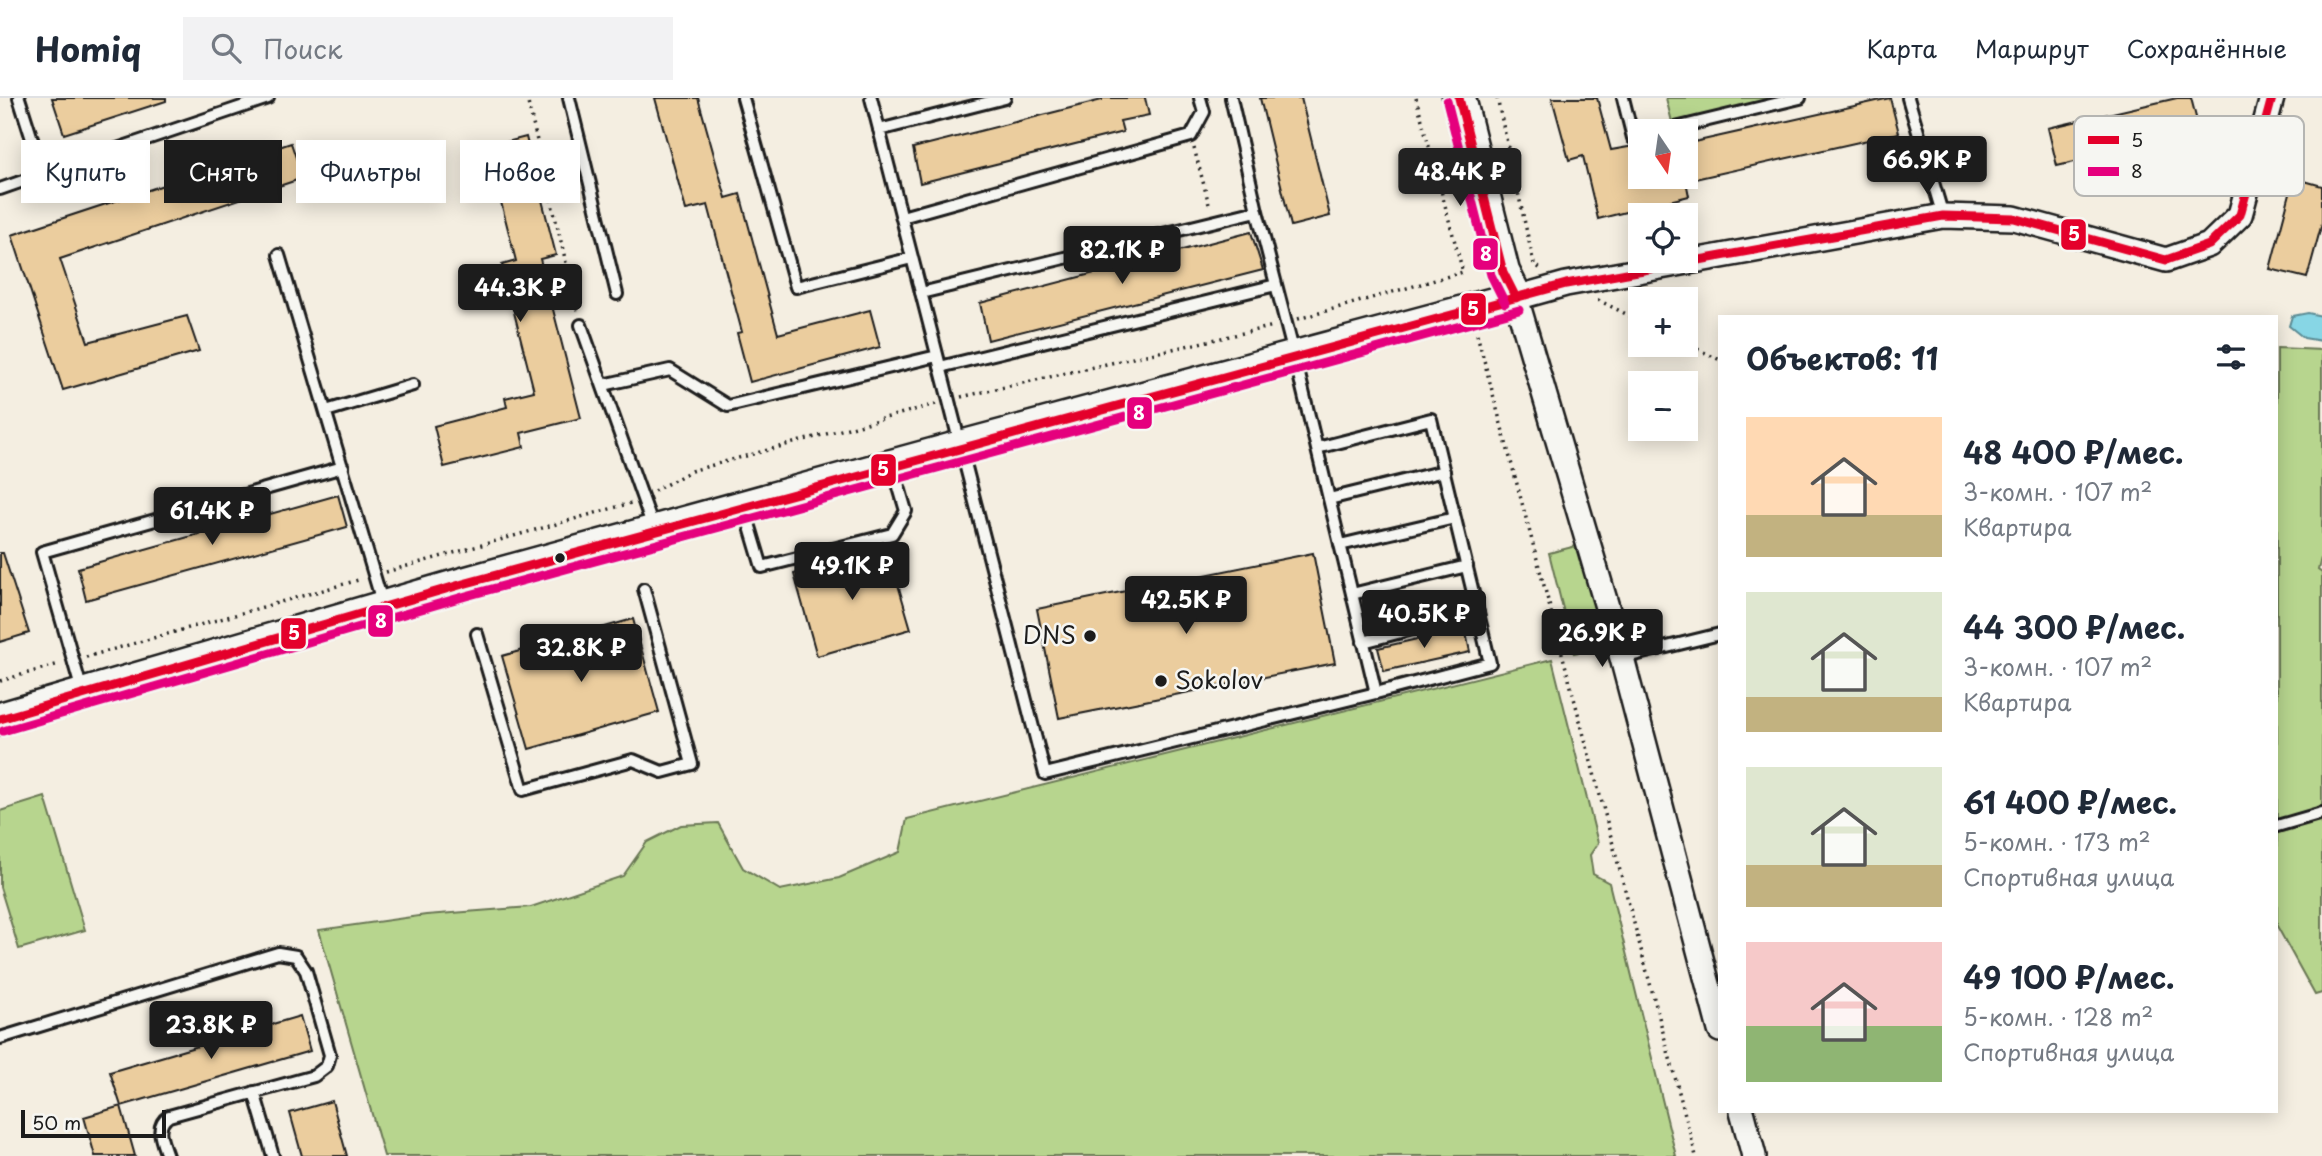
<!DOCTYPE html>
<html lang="ru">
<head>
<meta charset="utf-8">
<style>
	:root { --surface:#fff; --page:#f2f2f3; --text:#1f2937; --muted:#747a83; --line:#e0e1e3; --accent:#1c1c1c }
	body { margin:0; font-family:"Playpen Sans",sans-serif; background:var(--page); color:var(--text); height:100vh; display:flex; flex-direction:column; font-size:26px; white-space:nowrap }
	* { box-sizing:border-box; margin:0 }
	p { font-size:23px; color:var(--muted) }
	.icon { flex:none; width:38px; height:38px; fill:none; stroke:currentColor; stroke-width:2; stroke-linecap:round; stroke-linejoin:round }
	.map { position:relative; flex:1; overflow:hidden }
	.panel { position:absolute; left:1718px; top:217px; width:560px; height:798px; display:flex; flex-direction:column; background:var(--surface); border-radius:0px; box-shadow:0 4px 18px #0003 }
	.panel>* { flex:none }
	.top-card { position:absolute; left:21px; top:42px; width:665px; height:63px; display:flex; gap:14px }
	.needle { width:46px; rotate:167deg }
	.tools { position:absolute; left:1628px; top:21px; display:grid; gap:14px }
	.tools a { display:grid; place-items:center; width:70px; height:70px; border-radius:0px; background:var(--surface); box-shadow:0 4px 18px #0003; font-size:35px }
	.scale { position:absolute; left:21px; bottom:18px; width:145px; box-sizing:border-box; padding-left:7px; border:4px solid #1c1c1c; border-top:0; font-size:19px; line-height:24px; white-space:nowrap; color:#1c1c1c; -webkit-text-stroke:5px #f6f6f2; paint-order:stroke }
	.price { position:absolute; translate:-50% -60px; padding:0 16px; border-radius:7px; background:var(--accent); color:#fff; font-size:23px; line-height:46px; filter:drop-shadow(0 2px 4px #0008) }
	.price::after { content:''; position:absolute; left:50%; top:42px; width:21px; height:16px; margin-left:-10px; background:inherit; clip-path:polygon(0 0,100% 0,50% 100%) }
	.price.selected { background:#222; color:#fff }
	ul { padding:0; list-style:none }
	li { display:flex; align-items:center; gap:21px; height:175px; padding:0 28px }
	li span { display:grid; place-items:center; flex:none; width:196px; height:140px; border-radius:0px; color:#555 }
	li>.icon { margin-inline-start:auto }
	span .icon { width:84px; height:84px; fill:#fffc; stroke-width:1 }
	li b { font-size:30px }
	h2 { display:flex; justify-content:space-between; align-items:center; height:84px; padding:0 28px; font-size:30px }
	.tag { padding:0 24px; border-radius:0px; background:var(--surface); box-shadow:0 4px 18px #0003; font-size:24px; line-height:63px }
	.tag.selected { background:var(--accent); color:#fff }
	header { display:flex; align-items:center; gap:42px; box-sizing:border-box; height:98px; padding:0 35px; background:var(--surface); border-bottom:2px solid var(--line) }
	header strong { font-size:33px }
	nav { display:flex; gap:38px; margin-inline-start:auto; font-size:24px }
	.search { width:490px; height:63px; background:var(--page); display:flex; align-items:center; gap:18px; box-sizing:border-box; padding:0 24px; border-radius:0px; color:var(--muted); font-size:26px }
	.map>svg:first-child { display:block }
	.green { fill:#b7d58e; stroke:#6a7855; stroke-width:2 }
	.water { fill:#87d6e5; stroke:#5c8c95; stroke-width:2 }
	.building { fill:#ebcd9e; stroke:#1c1c1c; stroke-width:2 }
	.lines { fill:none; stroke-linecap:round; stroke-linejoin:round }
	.lane-casing { stroke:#1c1c1c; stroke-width:16 }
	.street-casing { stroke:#1c1c1c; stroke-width:28 }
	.secondary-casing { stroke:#1c1c1c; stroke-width:37 }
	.path { stroke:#1c1c1c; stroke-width:3.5; stroke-dasharray:2 5; stroke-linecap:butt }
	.lane { stroke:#f6f6f2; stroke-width:10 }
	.street { stroke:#f6f6f2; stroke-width:23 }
	.secondary { stroke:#f6f6f2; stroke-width:32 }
	.bus-1-casing { stroke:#f6f6f2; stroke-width:14 }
	.bus-2-casing { stroke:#f6f6f2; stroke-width:14 }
	.bus-1 { stroke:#e4002b; stroke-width:9 }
	.bus-2 { stroke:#e5007d; stroke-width:9 }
	.bus-dot { fill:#1c1c1c; stroke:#f6f6f2; stroke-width:2.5 }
	.labels { text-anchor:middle; stroke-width:5; stroke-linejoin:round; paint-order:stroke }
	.poi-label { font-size:24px; fill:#1c1c1c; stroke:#f6f6f2; text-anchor:end }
	.key { fill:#f6f6f2; stroke:#b5b5b2; stroke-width:2 }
	.key-label { font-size:19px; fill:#1c1c1c }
	.line-badge { stroke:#f6f6f2; stroke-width:2.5 }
	.badge-label { font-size:19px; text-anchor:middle; font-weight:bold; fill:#fff }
</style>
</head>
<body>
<header>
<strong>Homiq</strong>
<div class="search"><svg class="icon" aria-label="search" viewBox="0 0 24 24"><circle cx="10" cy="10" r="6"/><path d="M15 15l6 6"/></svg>Поиск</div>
<nav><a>Карта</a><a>Маршрут</a><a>Сохранённые</a></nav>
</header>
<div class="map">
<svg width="2322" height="1058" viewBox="0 0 2322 1058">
	<rect width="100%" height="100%" fill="#f4eee1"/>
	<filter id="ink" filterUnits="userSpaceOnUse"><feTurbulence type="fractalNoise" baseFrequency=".0143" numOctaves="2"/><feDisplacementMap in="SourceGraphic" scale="14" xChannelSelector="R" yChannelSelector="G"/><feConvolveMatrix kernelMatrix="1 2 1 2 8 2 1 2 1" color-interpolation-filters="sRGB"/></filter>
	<g filter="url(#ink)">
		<!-- green -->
		<path class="green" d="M1666,0H1767L1768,2L1672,24Z
			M2277,250L2322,252V456L2318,472L2322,475V895L2315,897L2277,828Z
			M1580,447L1605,548L1574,555L1549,455Z
			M1552,561L1598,745L1590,757L1593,776L1609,785L1676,1058H384L319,832L426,817L531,809L623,778L647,744L681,727L718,725L743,770L780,792L839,780L900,754L907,721Z
			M45,699L85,832L19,851L0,789V713Z"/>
		<!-- water -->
		<path class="water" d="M2308,215L2322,218V243L2304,240L2289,228L2292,218Z"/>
		<!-- building -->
		<path class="building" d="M52,0H166V3L64,36Z
			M655,0H698L726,100L740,96L778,236L870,212L880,249L750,284L737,235L742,234L708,107L686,112Z
			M1102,0H1145L1149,17L1120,23L1123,34L920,85L913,50L1102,2Z
			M1260,0H1301L1330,118L1291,128Z
			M1552,0H1597L1611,52L1640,47V79H1685V81V46L1890,0L1899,35L1686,83L1689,98L1598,121L1583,58L1569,62Z
			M2177,0H2191L2200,35L2057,68L2048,30Z
			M526,39L556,157L540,161L581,320L521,335L524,349L444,369L434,328L507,309L505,300L534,293L502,167L516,163L487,49Z
			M291,45L303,80L60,161L88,244L187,218L199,253L63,292L12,137Z
			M2294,80L2322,88V125L2307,180L2270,171Z
			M1251,134L1263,172L988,242L980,205Z
			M338,397L347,429L86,502L78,470Z
			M887,449L911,531L817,558L794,476Z
			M0,455H3L29,535L0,544Z
			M1313,455L1335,565L1059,620L1037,511Z
			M633,521L659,614L529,651L502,558Z
			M1465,530L1470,554L1384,573L1378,550Z
			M300,918L310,953L121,1008L110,974Z
			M332,1003L347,1058H302L290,1015Z
			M121,1008L135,1058H95L84,1019Z"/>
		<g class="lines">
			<defs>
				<path id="lane" d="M569,0L617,196
					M743,0L796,189L912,160
					M871,0L1045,676L1376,595L1295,260L1257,113L1231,0
					M1623,0L1633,40L1640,39
					M1908,0L1943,118
					M879,32L1005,0
					M1663,33L1800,0
					M43,76L268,0
					M0,91L43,76L19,0
					M902,119L1191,38L1204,14L1200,0
					M279,157L383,507
					M921,195L1257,113
					M581,227L654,432
					M940,269L1276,187
					M603,287L670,272L728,308L937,258
					M326,313L413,287
					M1317,350L1431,321L1490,565L1376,595
					M1329,401L1444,373
					M745,412L762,469L892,436L906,413L894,372
					M1340,447L1455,420
					M1352,496L1467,468
					M477,536L523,692L633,662L662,674L692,666L644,491
					M1363,544L1478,514
					M1622,560L1720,536
					M82,593L42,454L343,369
					M2277,728L2322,715
					M0,940L278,855L296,858L306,873L330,957L327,968L314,978L169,1018C154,1028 162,1043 167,1058
					M254,994L273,1058"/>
				<path id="street" d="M1720,932L1622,560L1516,200L1566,186L1943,118L2014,120L2166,162L2209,147L2240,117L2272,0
					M1742,1013L1754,1058"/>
				<path id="secondary" d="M0,621L463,486L961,349L1516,200L1503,174L1459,0"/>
			</defs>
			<!-- lane casing -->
			<use href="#lane" class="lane-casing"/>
			<!-- street casing -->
			<use href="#street" class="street-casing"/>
			<!-- secondary casing -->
			<use href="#secondary" class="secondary-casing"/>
			<!-- path -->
			<path class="path" d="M531,0L528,5L578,215
				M1497,0L1534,166L1542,172
				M1194,50L1210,110
				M1598,202L1640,223
				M1298,221L1463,174L1416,0
				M1477,236L1696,1058
				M1685,245L1720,262
				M961,299L1274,228
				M654,393L691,373L936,306
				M386,474L631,405
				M86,559L362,481
				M0,583L59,566"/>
			<!-- lane -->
			<use href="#lane" class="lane"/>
			<!-- street -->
			<use href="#street" class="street"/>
			<!-- secondary -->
			<use href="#secondary" class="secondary"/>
			<defs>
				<path id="bus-1" d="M1459,0L1503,174L1516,200
					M0,621L463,486L1566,186L1943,118L2014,120L2166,162L2209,147L2240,117L2272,0"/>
				<path id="bus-2" d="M1447,3L1491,177L1505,205
					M3,633L466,498L1519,212"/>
			</defs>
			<!-- bus-1 casing -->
			<use href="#bus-1" class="bus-1-casing"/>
			<!-- bus-2 casing -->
			<use href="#bus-2" class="bus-2-casing"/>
			<!-- bus-1 -->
			<use href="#bus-1" class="bus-1"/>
			<!-- bus-2 -->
			<use href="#bus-2" class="bus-2"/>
		</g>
	</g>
	<!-- markers -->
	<g class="bus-dot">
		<circle cx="560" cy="460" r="6"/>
		<circle cx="1090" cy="538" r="7"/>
		<circle cx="1161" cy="583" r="7"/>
	</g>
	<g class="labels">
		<!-- poi labels -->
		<g class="poi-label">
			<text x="1076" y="546">DNS</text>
			<text x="1175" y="591" text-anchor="start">Sokolov</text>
		</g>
	</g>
	<!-- legend -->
	<rect x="2074" y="18" width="230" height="80" rx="10" class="key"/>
	<rect x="2088" y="38" width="31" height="8" fill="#e4002b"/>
	<rect x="2088" y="69" width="31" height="9" fill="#e5007d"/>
	<g class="key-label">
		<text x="2131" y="49">5</text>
		<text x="2131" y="80">8</text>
	</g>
	<g class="line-badge">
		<rect x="2060" y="120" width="27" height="33" rx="7" fill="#e4002b"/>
		<rect x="1472" y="139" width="27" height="34" rx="7" fill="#e5007d"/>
		<rect x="1460" y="194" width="27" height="34" rx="7" fill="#e4002b"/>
		<rect x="1126" y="298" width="27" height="34" rx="7" fill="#e5007d"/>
		<rect x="870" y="355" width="27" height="34" rx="7" fill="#e4002b"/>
		<rect x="367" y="506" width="27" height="34" rx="7" fill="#e5007d"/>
		<rect x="280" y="519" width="27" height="33" rx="7" fill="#e4002b"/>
	</g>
	<g class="badge-label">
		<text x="2074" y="143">5</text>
		<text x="1486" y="163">8</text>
		<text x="1473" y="218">5</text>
		<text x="1139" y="322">8</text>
		<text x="883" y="378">5</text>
		<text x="381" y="530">8</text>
		<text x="294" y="542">5</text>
	</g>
</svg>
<div class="tools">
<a><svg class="needle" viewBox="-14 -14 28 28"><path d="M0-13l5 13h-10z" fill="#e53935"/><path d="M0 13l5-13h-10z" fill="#747a83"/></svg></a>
<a><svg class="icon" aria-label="locate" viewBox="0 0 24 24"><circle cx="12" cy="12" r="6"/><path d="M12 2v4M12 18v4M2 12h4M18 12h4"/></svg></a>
<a>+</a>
<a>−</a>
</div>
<div class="scale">50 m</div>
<b class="price" style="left:1927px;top:98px">66.9K ₽</b>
<b class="price selected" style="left:1460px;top:110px">48.4K ₽</b>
<b class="price" style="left:1122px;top:188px">82.1K ₽</b>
<b class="price" style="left:520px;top:226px">44.3K ₽</b>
<b class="price" style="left:212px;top:449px">61.4K ₽</b>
<b class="price" style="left:852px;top:504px">49.1K ₽</b>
<b class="price" style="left:1186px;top:538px">42.5K ₽</b>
<b class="price" style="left:1424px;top:552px">40.5K ₽</b>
<b class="price" style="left:1602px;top:571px">26.9K ₽</b>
<b class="price" style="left:581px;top:586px">32.8K ₽</b>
<b class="price" style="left:211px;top:963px">23.8K ₽</b>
<div class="top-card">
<a class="tag">Купить</a>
<a class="tag selected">Снять</a>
<a class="tag">Фильтры</a>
<a class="tag">Новое</a>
</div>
<section class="panel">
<h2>Объектов: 11<svg class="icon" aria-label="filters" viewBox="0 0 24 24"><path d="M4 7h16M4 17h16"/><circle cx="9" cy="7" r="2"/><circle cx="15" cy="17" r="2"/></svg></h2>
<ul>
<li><span style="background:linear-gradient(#ffd9b3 70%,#c2b280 0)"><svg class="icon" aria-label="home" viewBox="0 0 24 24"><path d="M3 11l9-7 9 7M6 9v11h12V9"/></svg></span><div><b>48 400 ₽/мес.</b><p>3-комн. · 107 m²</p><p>Квартира</p></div></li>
<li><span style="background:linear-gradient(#dfe7d0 75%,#c2b280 0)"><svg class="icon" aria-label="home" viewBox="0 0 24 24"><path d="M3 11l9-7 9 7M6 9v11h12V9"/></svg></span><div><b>44 300 ₽/мес.</b><p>3-комн. · 107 m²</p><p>Квартира</p></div></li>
<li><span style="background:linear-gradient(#dfe7d0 70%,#c2b280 0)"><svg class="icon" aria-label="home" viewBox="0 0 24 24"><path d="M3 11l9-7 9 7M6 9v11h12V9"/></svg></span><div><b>61 400 ₽/мес.</b><p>5-комн. · 173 m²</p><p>Спортивная улица</p></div></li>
<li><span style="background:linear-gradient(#f6c9c9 60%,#8fb573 0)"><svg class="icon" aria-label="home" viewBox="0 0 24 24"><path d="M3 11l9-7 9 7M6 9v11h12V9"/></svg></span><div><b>49 100 ₽/мес.</b><p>5-комн. · 128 m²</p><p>Спортивная улица</p></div></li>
</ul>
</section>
</div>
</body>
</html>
